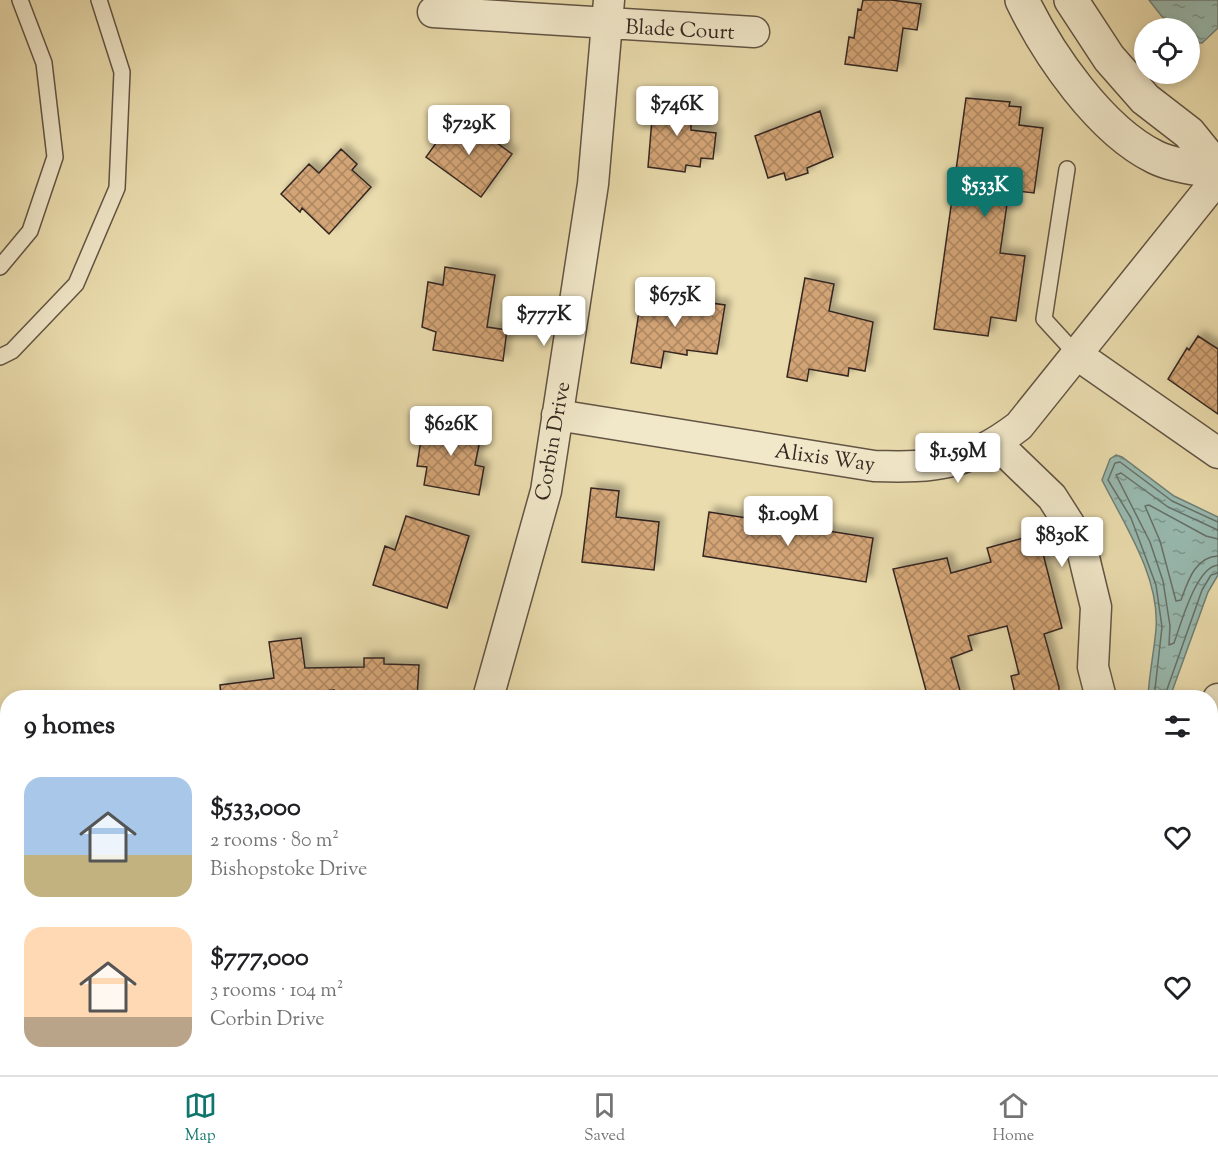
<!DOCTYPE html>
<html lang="en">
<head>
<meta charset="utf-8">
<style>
	:root { --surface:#fff; --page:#f6f6f6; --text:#202124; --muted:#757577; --line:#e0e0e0; --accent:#0f766e }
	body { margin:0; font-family:"Sorts Mill Goudy",serif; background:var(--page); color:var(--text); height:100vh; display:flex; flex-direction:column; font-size:22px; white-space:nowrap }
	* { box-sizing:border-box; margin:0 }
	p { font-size:20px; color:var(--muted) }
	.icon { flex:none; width:33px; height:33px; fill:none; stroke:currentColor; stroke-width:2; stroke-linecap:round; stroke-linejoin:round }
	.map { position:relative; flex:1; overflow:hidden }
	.side { position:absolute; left:0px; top:690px; width:1218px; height:386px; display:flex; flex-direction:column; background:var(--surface); border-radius:24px 24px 0 0; box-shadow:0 3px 9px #0003 }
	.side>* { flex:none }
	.controls { position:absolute; left:1134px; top:18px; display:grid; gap:12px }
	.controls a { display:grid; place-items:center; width:66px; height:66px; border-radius:50%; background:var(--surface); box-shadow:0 3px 9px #0003; font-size:30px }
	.price { position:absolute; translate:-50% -51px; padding:0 14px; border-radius:6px; background:#fff; color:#222; font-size:20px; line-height:39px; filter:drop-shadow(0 2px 3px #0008) }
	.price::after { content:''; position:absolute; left:50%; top:36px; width:18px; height:14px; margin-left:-9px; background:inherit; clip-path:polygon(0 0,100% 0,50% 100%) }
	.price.selected { background:var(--accent); color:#fff }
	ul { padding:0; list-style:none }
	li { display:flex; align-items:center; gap:18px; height:150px; padding:0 24px }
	li span { display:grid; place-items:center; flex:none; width:168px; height:120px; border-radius:18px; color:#555 }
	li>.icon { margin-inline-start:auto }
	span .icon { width:72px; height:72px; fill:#fffc; stroke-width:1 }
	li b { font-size:26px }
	h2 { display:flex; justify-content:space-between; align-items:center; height:72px; padding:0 24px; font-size:26px }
	.tab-bar { display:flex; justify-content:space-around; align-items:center; height:84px; border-top:2px solid var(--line); background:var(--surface); font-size:16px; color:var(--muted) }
	.tab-bar a { display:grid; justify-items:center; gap:3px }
	.tab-bar .selected { color:var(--accent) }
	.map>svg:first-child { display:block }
	.water { fill:url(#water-ripples); stroke:#707f77; stroke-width:1.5 }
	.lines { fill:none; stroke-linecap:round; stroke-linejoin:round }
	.shore { stroke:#667068; stroke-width:1.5 }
	.building { fill:url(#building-cross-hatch); stroke:#352721; stroke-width:1.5; filter:url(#shadow) }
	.service-casing { stroke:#625444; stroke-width:18 }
	.minor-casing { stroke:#625444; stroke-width:33 }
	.tertiary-casing { stroke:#625444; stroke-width:36 }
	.service { stroke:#f1e8ca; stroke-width:15 }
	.minor { stroke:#f1e8ca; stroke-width:30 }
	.tertiary { stroke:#f1e8ca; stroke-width:33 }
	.labels { text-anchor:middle; stroke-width:5; stroke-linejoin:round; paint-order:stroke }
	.street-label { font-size:21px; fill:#352721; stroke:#f1e8ca }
</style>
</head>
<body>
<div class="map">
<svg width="1218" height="1075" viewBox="0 0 1218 1075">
	<defs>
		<pattern id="water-ripples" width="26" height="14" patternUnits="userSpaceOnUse" patternTransform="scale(1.5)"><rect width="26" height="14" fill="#98bab0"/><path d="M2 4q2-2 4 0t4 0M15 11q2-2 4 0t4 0" fill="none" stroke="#7d978f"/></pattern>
		<pattern id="building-cross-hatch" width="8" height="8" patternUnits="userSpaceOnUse" patternTransform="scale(1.5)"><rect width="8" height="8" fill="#d3a476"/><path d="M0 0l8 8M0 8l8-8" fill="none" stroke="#ac8660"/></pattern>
		<filter id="shadow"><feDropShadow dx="5.5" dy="-5.5" stdDeviation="3" flood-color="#0004"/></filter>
	</defs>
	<rect width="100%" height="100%" fill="#eadcad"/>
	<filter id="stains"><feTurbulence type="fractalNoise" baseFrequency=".00333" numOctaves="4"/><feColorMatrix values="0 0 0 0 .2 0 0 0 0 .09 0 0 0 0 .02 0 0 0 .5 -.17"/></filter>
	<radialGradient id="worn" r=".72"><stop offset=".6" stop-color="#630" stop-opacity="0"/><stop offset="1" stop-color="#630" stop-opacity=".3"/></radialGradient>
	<!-- water -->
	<path class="water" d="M1149,0H1218V28L1202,43L1191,42L1190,28H1171Z
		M1116,455L1122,457L1174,496L1218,517V575L1208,592L1170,697H1148C1149,675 1154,652 1156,629C1160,577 1124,524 1102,480L1110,459Z
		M284,1068H458L460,1075H278Z"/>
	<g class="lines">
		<!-- shore -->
		<path class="shore" d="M1218,530L1168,507L1121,473L1116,475L1150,542L1163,581L1170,626L1169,645L1174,643C1181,624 1196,567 1218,565
			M1218,539L1206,536L1149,505L1145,506L1160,541L1176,601L1181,600C1188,581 1195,557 1218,556
			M1154,698L1162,627L1156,585L1131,518L1108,480L1115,463L1120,462L1172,501L1218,522
			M1164,698L1202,590L1211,575L1218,573"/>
	</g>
	<!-- building -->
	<path class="building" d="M863,0H891L921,4L917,30L903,28L897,71L845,64L849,37L854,38L858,9L861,10Z
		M654,95L688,99L687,112L691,113V130L716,133L713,159L701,158L700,167L686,165L685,172L648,167Z
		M966,98L1010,102L1009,106L1021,107L1019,125L1043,128L1034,193L1009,190L1000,253L1025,256L1016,321L991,317L988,336L934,329Z
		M820,111L833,157L807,168L808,173L786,180L784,173L768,178L755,136Z
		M457,114L512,154L481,197L426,157Z
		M341,149L357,164L352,170L371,187L329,234L302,208L300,212L281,194L309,164L319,173Z
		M445,267L495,275L487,327L507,330L503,361L433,350L436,332L422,327L428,282L443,285Z
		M805,278L834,284L829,311L873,322L865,371L849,368L848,376L809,369L807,381L787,377Z
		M642,293L725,305L717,354L687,350V355L664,351L661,368L631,363Z
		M1198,336L1218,349V414L1168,379L1187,348L1189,350Z
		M424,420L482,430L475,465L484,467L479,495L424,485L427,467L417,466Z
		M591,488L619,491L616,517L659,522L654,570L582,562Z
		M709,512L873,538L866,582L703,556Z
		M406,516L469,536L447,608L373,585L385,546L395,550Z
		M1038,534L1062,628L1044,634L1059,687V698H1016L1011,676L1019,674L1007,626L968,636L972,650L951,658L962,698H928L893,569L947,558L951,573L991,562L987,548Z
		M301,638L305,668L364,667V658H384V664L419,665L417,698H333L334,690L276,698H221L220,685L274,678L269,642Z"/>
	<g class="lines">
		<defs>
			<path id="service" d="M1067,169L1044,319L1076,354
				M0,267L30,231L55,157L44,63L20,0
				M0,357L12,351L76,284L117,188L122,72L99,0
				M1210,748L1218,752
				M1210,993L1218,949
				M1196,1075L1198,1068"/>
			<path id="minor" d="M433,12L754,32
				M1076,354L1218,453
				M557,415L874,466C936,468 968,465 1019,426L1218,178
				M996,443L1052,497L1080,541L1096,607L1093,667L1101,698
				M488,698L546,491L593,184L609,0
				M1210,717L1218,699
				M1210,929L1218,930
				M0,1062L8,1048
				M695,1068L699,1075"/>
			<path id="tertiary" d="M1022,0C1048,54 1100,130 1155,157C1173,166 1199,168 1218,173
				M1071,0L1109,58L1145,99L1189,133L1218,169"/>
		</defs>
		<!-- service casing -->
		<use href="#service" class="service-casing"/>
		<!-- minor casing -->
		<use href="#minor" class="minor-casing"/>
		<!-- tertiary casing -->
		<use href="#tertiary" class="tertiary-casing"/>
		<!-- service -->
		<use href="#service" class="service"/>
		<!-- minor -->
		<use href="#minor" class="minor"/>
		<!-- tertiary -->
		<use href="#tertiary" class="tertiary"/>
	</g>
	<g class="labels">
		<!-- street labels -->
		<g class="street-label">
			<text transform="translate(680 29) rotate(3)" y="7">Blade Court</text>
			<text transform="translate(552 441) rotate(-80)" y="7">Corbin Drive</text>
			<text transform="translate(825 457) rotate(8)" y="7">Alixis Way</text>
		</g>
	</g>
	<rect width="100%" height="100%" filter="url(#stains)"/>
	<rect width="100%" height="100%" fill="url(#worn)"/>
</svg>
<div class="controls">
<a><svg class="icon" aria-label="locate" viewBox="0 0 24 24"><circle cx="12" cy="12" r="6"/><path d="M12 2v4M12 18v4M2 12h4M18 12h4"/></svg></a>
</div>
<b class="price" style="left:677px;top:137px">$746K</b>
<b class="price" style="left:469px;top:156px">$729K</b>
<b class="price selected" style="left:985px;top:218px">$533K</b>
<b class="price" style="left:675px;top:328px">$675K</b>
<b class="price" style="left:544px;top:347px">$777K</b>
<b class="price" style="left:451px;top:457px">$626K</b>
<b class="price" style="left:958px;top:484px">$1.59M</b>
<b class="price" style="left:788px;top:547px">$1.09M</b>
<b class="price" style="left:1062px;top:568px">$830K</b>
<section class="side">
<h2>9 homes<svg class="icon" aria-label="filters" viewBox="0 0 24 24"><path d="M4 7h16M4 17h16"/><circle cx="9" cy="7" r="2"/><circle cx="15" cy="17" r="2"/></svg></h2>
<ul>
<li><span style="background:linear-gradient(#a9c7e8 65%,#c2b280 0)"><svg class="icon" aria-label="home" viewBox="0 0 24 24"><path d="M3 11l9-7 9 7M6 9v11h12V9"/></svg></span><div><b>$533,000</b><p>2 rooms · 80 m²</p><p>Bishopstoke Drive</p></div><svg class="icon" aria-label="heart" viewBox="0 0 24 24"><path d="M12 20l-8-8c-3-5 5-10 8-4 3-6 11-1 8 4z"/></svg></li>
<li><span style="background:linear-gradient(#ffd9b3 75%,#b9a48a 0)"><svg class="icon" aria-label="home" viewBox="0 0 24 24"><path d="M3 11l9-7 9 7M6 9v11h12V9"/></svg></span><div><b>$777,000</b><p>3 rooms · 104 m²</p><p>Corbin Drive</p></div><svg class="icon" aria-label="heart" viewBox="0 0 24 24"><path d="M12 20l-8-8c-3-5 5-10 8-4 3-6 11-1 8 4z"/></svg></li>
</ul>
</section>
</div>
<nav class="tab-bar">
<a class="selected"><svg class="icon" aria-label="map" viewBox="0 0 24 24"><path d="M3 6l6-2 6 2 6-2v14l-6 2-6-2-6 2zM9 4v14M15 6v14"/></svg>Map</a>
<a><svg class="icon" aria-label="saved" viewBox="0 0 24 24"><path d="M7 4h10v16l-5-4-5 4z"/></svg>Saved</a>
<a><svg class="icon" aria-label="home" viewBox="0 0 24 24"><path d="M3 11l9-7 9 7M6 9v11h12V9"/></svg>Home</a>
</nav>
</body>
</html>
